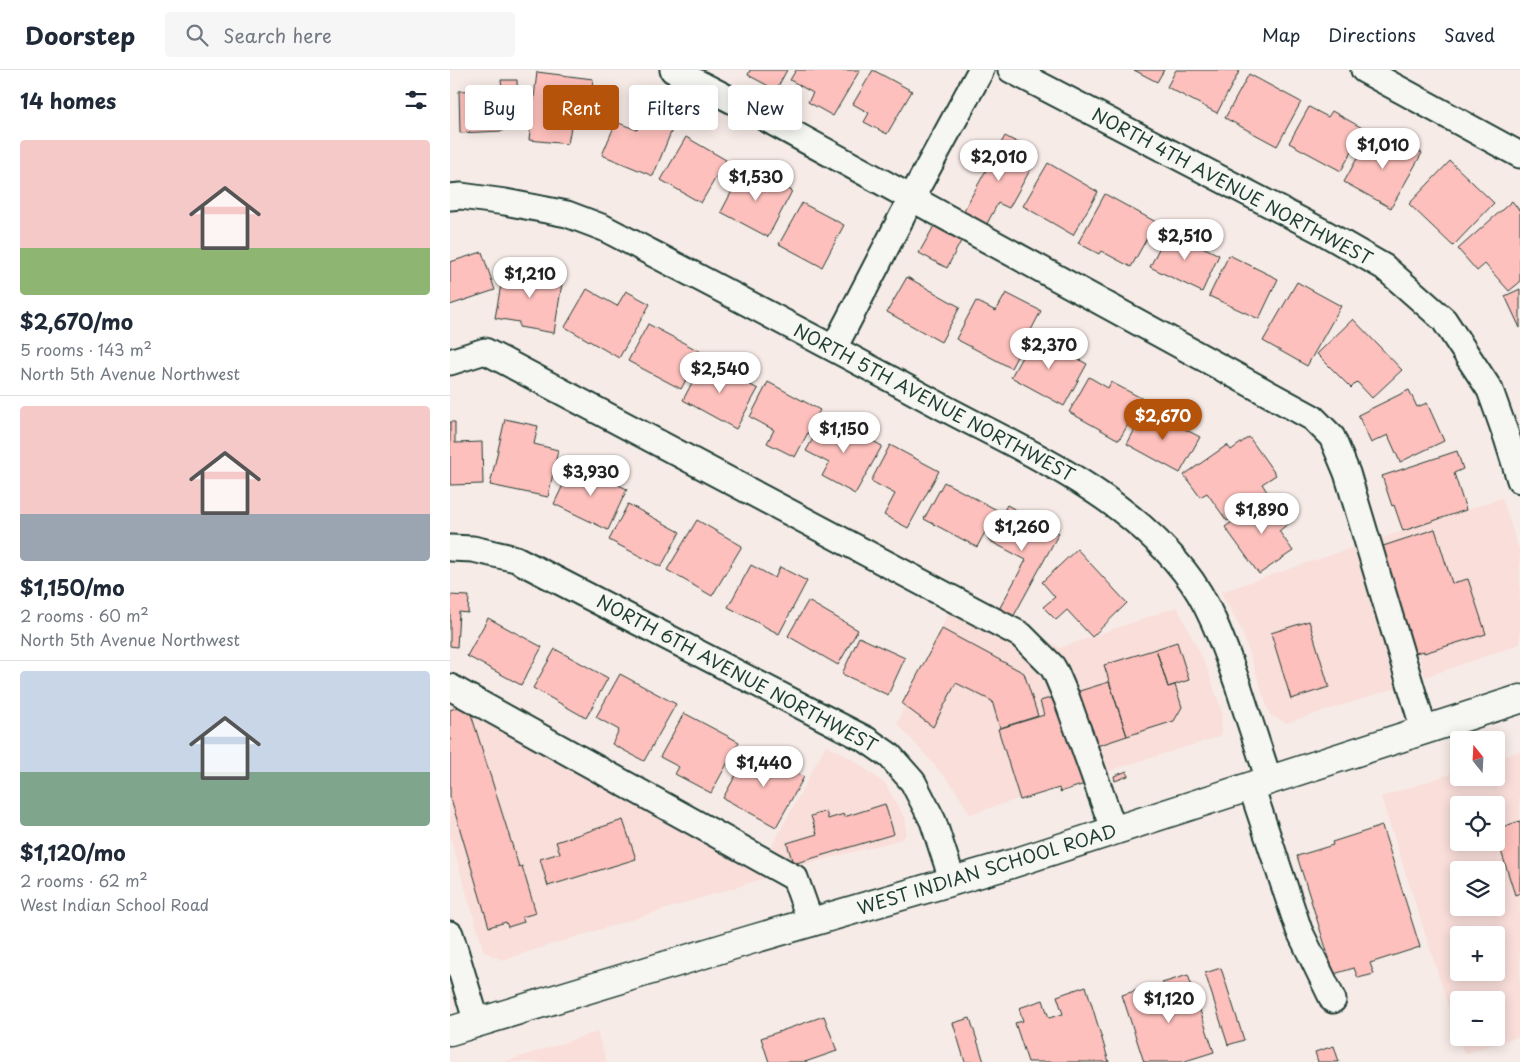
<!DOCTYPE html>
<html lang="en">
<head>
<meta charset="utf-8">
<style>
	:root { --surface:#fff; --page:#f6f6f7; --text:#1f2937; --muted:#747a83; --line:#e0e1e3; --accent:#b45309 }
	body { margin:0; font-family:"Playpen Sans",sans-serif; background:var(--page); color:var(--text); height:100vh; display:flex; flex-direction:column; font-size:19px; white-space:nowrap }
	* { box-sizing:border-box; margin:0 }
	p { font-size:16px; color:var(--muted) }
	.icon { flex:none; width:28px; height:28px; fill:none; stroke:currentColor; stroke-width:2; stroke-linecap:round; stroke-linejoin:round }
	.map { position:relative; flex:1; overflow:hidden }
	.panel { display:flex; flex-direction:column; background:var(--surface); width:450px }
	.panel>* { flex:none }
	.top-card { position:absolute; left:15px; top:15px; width:475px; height:45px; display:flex; gap:10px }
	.needle { width:32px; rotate:342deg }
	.fabs { position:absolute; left:1000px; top:661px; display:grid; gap:10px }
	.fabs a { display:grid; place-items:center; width:55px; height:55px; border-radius:5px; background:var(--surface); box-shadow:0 2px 12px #0003; font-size:25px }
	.price { position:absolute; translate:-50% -42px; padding:0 11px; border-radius:18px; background:#fff; color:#222; font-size:16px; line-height:32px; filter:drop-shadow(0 1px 2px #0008) }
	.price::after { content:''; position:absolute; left:50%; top:30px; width:15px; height:11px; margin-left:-8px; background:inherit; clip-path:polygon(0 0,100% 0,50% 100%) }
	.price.selected { background:var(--accent); color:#fff }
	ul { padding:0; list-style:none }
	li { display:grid; align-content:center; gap:10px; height:265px; padding:0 20px }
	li+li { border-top:1px solid var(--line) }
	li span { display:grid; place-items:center; height:155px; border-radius:5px; color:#555 }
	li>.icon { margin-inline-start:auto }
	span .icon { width:90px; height:90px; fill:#fffc; stroke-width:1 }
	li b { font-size:21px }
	h2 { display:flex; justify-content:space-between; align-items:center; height:60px; padding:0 20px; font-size:21px }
	.pill { padding:0 18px; border-radius:5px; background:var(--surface); box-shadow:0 2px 12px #0003; font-size:18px; line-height:45px }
	.pill.selected { background:var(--accent); color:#fff }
	header { display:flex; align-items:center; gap:30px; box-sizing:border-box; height:70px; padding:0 25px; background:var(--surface); border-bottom:1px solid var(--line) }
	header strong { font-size:24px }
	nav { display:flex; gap:28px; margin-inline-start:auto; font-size:18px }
	.search { width:350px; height:45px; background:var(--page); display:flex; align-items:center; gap:12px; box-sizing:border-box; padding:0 18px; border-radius:5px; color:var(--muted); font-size:19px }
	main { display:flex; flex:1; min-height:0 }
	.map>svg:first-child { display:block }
	.built { fill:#f9deda; fill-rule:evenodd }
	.building { fill:#fdc0bc; stroke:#1f3d34 }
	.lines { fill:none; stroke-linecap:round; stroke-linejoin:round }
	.minor-casing { stroke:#1f3d34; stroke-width:29 }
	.major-casing { stroke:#1f3d34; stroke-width:31 }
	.minor { stroke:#f6f6f2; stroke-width:25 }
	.major { stroke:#f6f6f2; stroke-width:28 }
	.labels { text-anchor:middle; stroke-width:4.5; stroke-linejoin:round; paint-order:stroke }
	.street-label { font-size:18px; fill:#1f3d34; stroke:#f6f6f2 }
</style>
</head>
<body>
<header>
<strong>Doorstep</strong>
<div class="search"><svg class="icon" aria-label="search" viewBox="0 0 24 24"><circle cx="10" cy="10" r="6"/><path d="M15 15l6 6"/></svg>Search here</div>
<nav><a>Map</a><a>Directions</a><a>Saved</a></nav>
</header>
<main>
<section class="panel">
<h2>14 homes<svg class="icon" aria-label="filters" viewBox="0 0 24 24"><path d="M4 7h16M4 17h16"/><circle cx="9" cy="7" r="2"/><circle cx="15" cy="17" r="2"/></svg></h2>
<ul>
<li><span style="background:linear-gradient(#f6c9c9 70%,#8fb573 0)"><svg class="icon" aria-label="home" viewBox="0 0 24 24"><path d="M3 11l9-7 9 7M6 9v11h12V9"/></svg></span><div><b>$2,670/mo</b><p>5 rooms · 143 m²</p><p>North 5th Avenue Northwest</p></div></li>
<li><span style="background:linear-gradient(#f6c9c9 70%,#9aa5b1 0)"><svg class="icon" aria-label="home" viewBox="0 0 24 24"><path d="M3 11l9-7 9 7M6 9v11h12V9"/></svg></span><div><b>$1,150/mo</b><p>2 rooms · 60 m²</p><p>North 5th Avenue Northwest</p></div></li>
<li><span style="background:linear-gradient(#c9d6e8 65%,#7fa58c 0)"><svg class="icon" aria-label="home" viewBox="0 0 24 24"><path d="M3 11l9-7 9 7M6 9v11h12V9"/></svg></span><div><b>$1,120/mo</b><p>2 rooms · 62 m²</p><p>West Indian School Road</p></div></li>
</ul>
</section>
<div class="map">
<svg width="1070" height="992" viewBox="0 0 1070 992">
	<rect width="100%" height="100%" fill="#f7ebe7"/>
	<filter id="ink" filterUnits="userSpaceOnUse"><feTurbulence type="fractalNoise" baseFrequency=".02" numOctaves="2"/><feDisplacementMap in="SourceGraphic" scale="10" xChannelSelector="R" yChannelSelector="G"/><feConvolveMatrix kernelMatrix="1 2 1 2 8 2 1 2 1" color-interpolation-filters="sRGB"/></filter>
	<g filter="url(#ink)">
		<!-- built -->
		<path class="built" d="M1052,428L1070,483V574L975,607L932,468Z
			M914,474L961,613L837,653L820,645L792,561L771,522Z
			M510,517L610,578L727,537L757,598L772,642L771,666L520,744L502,715L447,653Z
			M0,622L325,805L52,890L34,882L0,767Z
			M376,675L405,691L435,714L456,750V763L453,769L345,797L319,782Z
			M1070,681V966L1014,984L931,727L1009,701V708H1046V689ZM1009,735H1046V772H1009ZM1009,800H1046V838H1009ZM1009,865H1046V902H1009ZM1009,930H1046V968H1009Z
			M147,962L157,992H54Z"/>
		<!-- building -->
		<path class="building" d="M300,0H337L326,20L298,5Z
			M346,0H410L383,46L358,32L363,23L340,10Z
			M423,0L462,21L437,64L414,52L419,43L403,34Z
			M684,0H714L707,12Z
			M726,0H790L767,43L717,17Z
			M87,2L143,9L138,53L122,51L118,74L79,70Z
			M799,4L851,32L827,76L775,48Z
			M51,10H67L68,36L51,37L53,61L10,63L9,21L52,19Z
			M859,37L878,47L882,41L914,59L891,101L839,73Z
			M197,38L226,50L203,106L152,85L166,52L187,60Z
			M937,64L972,83L941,138L894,112L915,74L928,81Z
			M555,66L589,84L559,138L548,133L533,161L509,149Z
			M236,67L276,90L251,133L211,110Z
			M1000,91L1044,133L1003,176L959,134Z
			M598,93L648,122L623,165L573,136Z
			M295,96L342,121L318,167L271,142Z
			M655,124L706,152L681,197L651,181L649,184L628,173Z
			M1062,131L1070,141V212L1059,221L1035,194L1027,201L1008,179Z
			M352,133L394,155L372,197L329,174Z
			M484,156L511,171L497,198L469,183Z
			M718,160L769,185L752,222L700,197Z
			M32,182L45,220L0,235V192Z
			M779,185L828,209L809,249L759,226Z
			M54,198L113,207L104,263L69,257V252L45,248Z
			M457,207L510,237L491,272L437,242Z
			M847,212L891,236L857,296L813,271Z
			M137,219L167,236L176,221L200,234L169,288L115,257Z
			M1070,219V258L1055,226Z
			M556,223L591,241L561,298L506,269L526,231L546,241Z
			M903,249L952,300L922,328L907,312L901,318L867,284Z
			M198,254L251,282L231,319L178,291Z
			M584,265L637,294L614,336L561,307Z
			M254,290L308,319L286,359L233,330Z
			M639,307L658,318L661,312L693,329L669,370L619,342Z
			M318,312L370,340L345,387L317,373L324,360L300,347Z
			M959,320L967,337L977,333L994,371L950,392L938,365L921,373L908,345Z
			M696,339L750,367L730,403L677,374Z
			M376,345L432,376L405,424L372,406L379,393L356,381Z
			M55,349L88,356L84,374L108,380L98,427L40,415Z
			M0,352H5V373L32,372L33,414L0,415Z
			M799,367L826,405L812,414L818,423L777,451L757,423L750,427L734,405L777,375L781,380Z
			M440,375L489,401L458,458L434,445L445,424L421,411Z
			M1007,381L1013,399L1004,403L1016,440L953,461L944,435L942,436L932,406Z
			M123,394L177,419L158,460L104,434Z
			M494,412L547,440L527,477L474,449Z
			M829,430L843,450L829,461L843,481L809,504L775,457L807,434L812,441Z
			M178,434L230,462L211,497L159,470Z
			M557,435L609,463L561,551L547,543L576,490L538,470Z
			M247,450L292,476L262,526L217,500Z
			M985,459L1002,513L1018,509L1036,564L974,583V581L960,584L927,478Z
			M627,479L677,533L642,567L617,540L606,550L593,537L605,527L592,512Z
			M301,495L325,508L330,497L357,511L329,564L278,537Z
			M0,525L19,526L18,543L9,542L7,577L0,576Z
			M358,531L408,560L388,595L338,566Z
			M38,548L92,577L71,615L17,586Z
			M859,551L879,617L841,629L821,563Z
			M492,559L574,603L588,646L550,658L542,631L506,613L483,657L452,634Z
			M409,567L455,588L438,625L392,604Z
			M727,572L739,610L718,617L706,579Z
			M105,579L158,608L136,648L83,618Z
			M706,579L718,617L725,615L732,637L724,651L677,666L654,595Z
			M170,604L226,634L194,691L162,674L169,660L146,647Z
			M659,612L677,666L644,677L626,622Z
			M607,626L635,714L610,722L609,718L570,730L548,659L594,645L590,631Z
			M8,637L21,644L69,797L72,796L86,843L72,847L74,852L58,857L56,852L39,857L0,726V640Z
			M234,643L289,672L261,723L225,704L229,697L210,687Z
			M301,678L354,707L326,757L273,728Z
			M677,701L678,706L665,711L664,706Z
			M435,734L444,764L343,794L337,773L367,764L361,746L376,741L378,749L394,744V747Z
			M173,750L186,789L98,816L90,789L110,783L106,772Z
			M1070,751V823L1065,825L1046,765V759Z
			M932,756L970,877L920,893L924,904L908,908L904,898L884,904L847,786L883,775L882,772Z
			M771,898L794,970L778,975L755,903Z
			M738,905L764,982L732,992H694L672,925L697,917L702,932L717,927L712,913Z
			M636,916L659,992H578L565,953L573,951L569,938L593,930L599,948L613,944L607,926Z
			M374,946L387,981L355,992H319L311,968Z
			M520,948L534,992H515L503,953Z
			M884,976L889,992H868L865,982Z"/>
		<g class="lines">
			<defs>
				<path id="minor" d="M223,0L293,36L863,348L882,367L897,403L974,660
					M561,0L873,162L934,197L994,250L1040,320L1057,368L1070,410
					M914,0L1070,85
					M0,127L11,126L55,132L117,144L154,158C265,216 377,274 487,334C574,381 671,421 734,501C760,533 774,576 788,615C798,647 809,679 819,710
					M384,278L461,129L531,0
					M0,292L35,281L571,565L602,596L606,603L617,629L664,761
					M0,478L23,479L66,489L417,670L440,686L463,712L483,751L503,812
					M0,617L345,808L361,853
					M801,716L849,860L883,930
					M0,864L27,953"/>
				<path id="major" d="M0,961L300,870L561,794L1070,629"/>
			</defs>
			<!-- minor casing -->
			<use href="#minor" class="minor-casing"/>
			<!-- major casing -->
			<use href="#major" class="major-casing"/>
			<!-- minor -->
			<use href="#minor" class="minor"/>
			<!-- major -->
			<use href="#major" class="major"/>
		</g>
	</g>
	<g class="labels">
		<!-- street labels -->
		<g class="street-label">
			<text transform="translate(782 117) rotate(28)" y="6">NORTH 4TH AVENUE NORTHWEST</text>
			<text transform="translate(484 333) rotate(28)" y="6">NORTH 5TH AVENUE NORTHWEST</text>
			<text transform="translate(287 604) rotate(28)" y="6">NORTH 6TH AVENUE NORTHWEST</text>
			<text transform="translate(537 800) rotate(-17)" y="6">WEST INDIAN SCHOOL ROAD</text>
		</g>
	</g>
</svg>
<div class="fabs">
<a><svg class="needle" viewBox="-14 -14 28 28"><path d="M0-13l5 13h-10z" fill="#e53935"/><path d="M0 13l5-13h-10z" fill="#747a83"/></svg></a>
<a><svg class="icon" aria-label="locate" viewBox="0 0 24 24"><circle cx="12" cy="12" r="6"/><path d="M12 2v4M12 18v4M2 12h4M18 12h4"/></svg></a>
<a><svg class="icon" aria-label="layers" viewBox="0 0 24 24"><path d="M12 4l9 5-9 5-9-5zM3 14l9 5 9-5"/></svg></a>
<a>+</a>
<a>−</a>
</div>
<b class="price" style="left:933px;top:100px">$1,010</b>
<b class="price" style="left:549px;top:112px">$2,010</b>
<b class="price" style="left:306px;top:132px">$1,530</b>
<b class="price" style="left:735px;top:191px">$2,510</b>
<b class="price" style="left:80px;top:229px">$1,210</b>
<b class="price" style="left:599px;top:300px">$2,370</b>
<b class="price" style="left:270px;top:324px">$2,540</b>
<b class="price selected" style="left:713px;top:371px">$2,670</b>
<b class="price" style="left:394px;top:384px">$1,150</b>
<b class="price" style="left:141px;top:427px">$3,930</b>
<b class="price" style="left:812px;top:465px">$1,890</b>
<b class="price" style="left:572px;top:482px">$1,260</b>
<b class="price" style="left:314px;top:718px">$1,440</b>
<b class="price" style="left:719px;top:954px">$1,120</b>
<div class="top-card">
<a class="pill">Buy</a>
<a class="pill selected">Rent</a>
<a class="pill">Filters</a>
<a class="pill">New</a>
</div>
</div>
</main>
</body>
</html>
